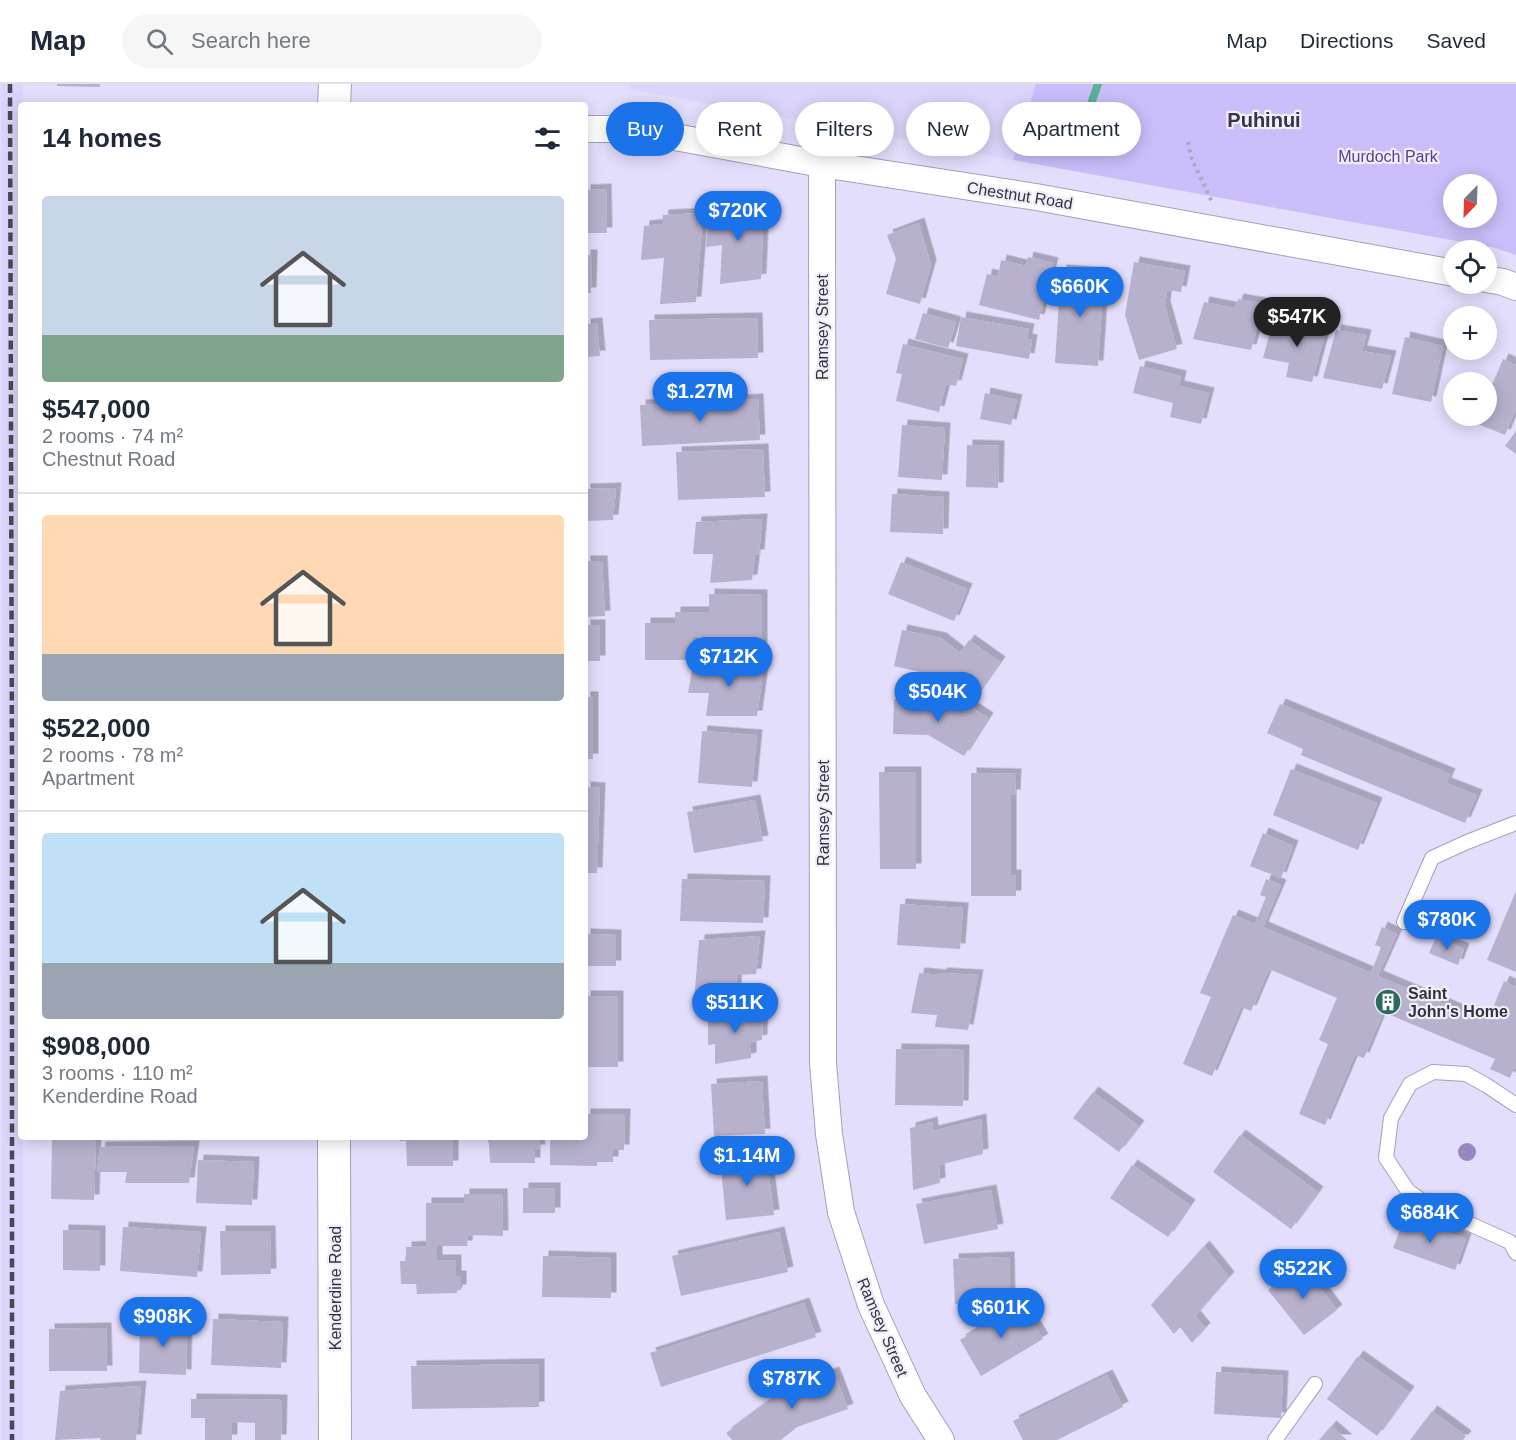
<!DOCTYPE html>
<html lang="en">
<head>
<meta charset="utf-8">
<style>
	:root { --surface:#fff; --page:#f6f6f7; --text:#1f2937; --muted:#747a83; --line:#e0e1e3; --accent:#1a73e8 }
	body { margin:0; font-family:Arial,sans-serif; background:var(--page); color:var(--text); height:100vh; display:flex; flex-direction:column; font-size:22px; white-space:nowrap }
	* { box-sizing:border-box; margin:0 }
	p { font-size:20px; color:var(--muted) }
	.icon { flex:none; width:33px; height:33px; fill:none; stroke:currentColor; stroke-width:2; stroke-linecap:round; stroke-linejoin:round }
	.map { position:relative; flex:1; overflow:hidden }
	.details { position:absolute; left:18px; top:18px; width:570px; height:1038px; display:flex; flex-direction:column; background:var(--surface); border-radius:6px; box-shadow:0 3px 15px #0003 }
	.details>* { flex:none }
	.guide { position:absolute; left:606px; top:18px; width:570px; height:54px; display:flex; gap:12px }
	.needle { width:39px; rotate:203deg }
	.fabs { position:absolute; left:1443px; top:90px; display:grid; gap:12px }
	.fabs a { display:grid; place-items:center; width:54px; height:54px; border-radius:50%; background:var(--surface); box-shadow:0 3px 15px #0003; font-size:30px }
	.price { position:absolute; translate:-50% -51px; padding:0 14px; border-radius:21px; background:var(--accent); color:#fff; font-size:20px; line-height:39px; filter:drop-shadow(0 2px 3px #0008) }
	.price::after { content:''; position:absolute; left:50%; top:36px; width:18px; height:14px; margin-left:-9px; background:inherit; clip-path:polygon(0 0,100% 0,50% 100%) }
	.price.active { background:#222; color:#fff }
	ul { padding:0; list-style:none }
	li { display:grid; align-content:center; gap:12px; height:318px; padding:0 24px }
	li+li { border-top:2px solid var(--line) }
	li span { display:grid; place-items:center; height:186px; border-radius:6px; color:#555 }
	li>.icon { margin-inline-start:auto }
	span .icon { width:108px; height:108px; fill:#fffc; stroke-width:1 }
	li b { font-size:26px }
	h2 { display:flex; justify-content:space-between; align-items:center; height:72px; padding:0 24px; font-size:26px }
	.pill { padding:0 21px; border-radius:27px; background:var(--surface); box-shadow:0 3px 15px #0003; font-size:21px; line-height:54px }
	.pill.active { background:var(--accent); color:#fff }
	header { display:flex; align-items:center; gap:36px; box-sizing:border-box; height:84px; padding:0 30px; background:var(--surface); border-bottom:2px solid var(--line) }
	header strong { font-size:28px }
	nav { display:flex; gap:33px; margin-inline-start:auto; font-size:21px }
	.search { width:420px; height:54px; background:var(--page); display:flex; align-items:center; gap:15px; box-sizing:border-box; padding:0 21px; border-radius:33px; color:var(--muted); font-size:22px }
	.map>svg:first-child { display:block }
	.built { fill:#dcd4fa }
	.green { fill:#cbbdf9; fill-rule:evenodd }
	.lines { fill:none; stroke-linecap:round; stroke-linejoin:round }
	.stream { stroke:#58b198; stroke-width:8 }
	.building { fill:#b7b1ce; filter:url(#shadow) }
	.service-casing { stroke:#a59fbb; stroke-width:16 }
	.minor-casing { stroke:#a59fbb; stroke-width:28 }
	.tertiary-casing { stroke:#a59fbb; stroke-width:34 }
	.path { stroke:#aca7c0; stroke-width:4; stroke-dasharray:3 4.5; stroke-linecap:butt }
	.service { stroke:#fff; stroke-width:14 }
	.minor { stroke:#fff; stroke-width:26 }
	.tertiary { stroke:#fff; stroke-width:32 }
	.rail { stroke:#4b4856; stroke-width:4.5; stroke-dasharray:9 4.5; stroke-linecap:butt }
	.tree { fill:#9888c0 }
	.labels { text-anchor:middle; stroke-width:4.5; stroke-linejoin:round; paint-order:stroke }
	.park-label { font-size:16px; fill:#59418f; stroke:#f1eefb }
	.street-label { font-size:16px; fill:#34323d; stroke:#f1eefb }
	.poi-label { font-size:16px; font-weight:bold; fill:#34323d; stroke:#f1eefb; text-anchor:start }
	.quarter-label { font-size:20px; font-weight:bold; fill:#38334a; stroke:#f1eefb }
</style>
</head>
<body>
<header>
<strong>Map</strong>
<div class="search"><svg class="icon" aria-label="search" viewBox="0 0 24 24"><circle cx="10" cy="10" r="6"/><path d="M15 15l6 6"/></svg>Search here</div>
<nav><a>Map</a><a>Directions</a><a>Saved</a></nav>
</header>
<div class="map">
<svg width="1516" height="1356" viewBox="0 0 1516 1356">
	<defs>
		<filter id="shadow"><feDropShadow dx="5.5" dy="-5.5" stdDeviation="0" flood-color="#0004"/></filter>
	</defs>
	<rect width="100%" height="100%" fill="#e4defd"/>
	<!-- built -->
	<path class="built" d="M1,0H23V21H21V1053H23V1356H2Z
		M629,0H1036L1013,76L629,5Z"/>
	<!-- green -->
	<path class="green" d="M1036,0H1516V171L1495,164L1013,76ZM1454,100H1486V134H1454Z"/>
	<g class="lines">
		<!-- stream -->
		<path class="stream" d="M1091,20L1098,0"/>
	</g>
	<!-- building -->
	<path class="building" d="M57,0H100V3L57,2Z
		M606,105L607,149H585V106Z
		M764,122L761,195L720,200L722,161L706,163L708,128Z
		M703,129L696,218L660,220L664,174L641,176L644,142L662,140L663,131Z
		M919,139L931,181L920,220L886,210L896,175L887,151Z
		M585,171H592L591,209H585Z
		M1028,173L1053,179L1039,236L979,221L987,190L998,193L1001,176L1026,182Z
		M1134,178L1185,187L1181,208L1167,206L1165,222L1177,265L1139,276L1125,231Z
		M1061,186L1104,189L1098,282L1055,279Z
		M1238,215L1261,219L1259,229L1261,230L1251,266L1193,255L1204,218L1235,224Z
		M923,229L956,238L948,264L915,255Z
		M961,233L1029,245L1027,255L1032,256L1029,275L956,262Z
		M757,234L758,274L650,276L649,236Z
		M1299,236L1327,242L1312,298L1286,293L1289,279L1263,274L1272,241L1296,246Z
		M597,239L600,272L585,273V240Z
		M1336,246L1366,251L1362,267L1391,272L1382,305L1323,294Z
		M1405,253L1443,262L1431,318L1392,310Z
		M903,260L963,275L956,302L946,300L939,328L896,317L902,290L896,289Z
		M1503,275L1516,281V325L1505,351L1458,332H1486V304L1490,306Z
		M1140,282L1181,292L1179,302L1209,309L1201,340L1170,333L1173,319L1133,309Z
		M985,309L1017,316L1011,341L980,335Z
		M758,315L760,356L642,362L640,321Z
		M902,341L945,344L942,396L898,393Z
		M1516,347V370L1505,362Z
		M967,361L999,362L998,404L966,403Z
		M763,365L765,413L678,416L676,368Z
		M616,404L613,436L585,437V405Z
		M892,410L944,413L943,450L890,448Z
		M762,435L759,471H755L752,496L710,499L713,470H693L696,438Z
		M585,477H602L605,532L585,533Z
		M901,478L967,505L954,537L888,510Z
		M709,510L762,511V564L713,563V553H693V576H645V539H675V528H709Z
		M585,541H600V577H585Z
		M902,546L941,554L960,569L969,556L1000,578L976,612L959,599L955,607L929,590L894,582Z
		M693,580H764L757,632H706L709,609H688Z
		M585,613H593V675H585Z
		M894,615L938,617L962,630L968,621L988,634L964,672L928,651L893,650Z
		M1280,620L1450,690L1446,699L1477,711L1465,739L1301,671L1303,665L1267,649Z
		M702,647L757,651L752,703L698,699Z
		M1291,685L1377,719L1358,766L1273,731Z
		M879,688H916V785H880Z
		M971,689L1016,690L1015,711H1011V791H1016V812H971Z
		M585,703L600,704L597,789H585Z
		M755,716L763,757L694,769L687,728Z
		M1263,749L1293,762L1281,794L1250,782Z
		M682,795L765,797L763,839L680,837Z
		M1266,795L1281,801L1263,843L1371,889L1381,863L1375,861L1382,843L1397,850L1378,892L1487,938L1504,897L1516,903V985L1514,984L1510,994L1490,985L1495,975L1383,928L1364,974L1355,971L1325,1041L1299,1030L1328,960L1319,956L1337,914L1269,885L1251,927L1241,923L1212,992L1183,980L1211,913L1200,909L1233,831L1255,840L1266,813L1260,811Z
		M1516,807V888L1487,876Z
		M900,820L963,824L960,865L897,861Z
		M585,850L616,851V882H585Z
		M760,852L756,890L737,891L735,915L694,918L699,856Z
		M1436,853L1464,865L1458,881L1429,869Z
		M919,889L941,891L942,889L978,891L968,946L935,943L937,931L911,929Z
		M585,912H618V983H585Z
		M763,924L762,956L751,958V974L715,980V960L708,961V933Z
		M896,965L964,966L963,1022L895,1021Z
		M762,997L765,1050L714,1052L711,1000Z
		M1093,1008L1139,1042L1119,1068L1073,1034Z
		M585,1030H625L624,1066H613V1078H597V1082L550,1081V1053H585Z
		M981,1035L983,1070L939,1081L940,1099L913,1106L910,1044L932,1038L933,1047Z
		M1240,1051L1318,1108L1291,1145L1213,1088Z
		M400,1053H453V1082H407L406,1057H400Z
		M488,1053H535V1056L539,1057L540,1066H535V1079H490L489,1059H488Z
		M52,1056L96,1057L94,1116L51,1115Z
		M194,1062L189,1099H125L127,1088H97L100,1063Z
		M766,1069L774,1131L726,1136L720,1074Z
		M198,1076L254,1078L252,1121L196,1119Z
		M1132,1081L1190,1121L1168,1153L1110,1114Z
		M523,1104H555V1129H523Z
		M991,1106L998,1145L924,1160L916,1120Z
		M464,1110H502L503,1152L468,1151L467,1162H437V1176H456V1192H461V1206H457V1209L417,1210L416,1200H401L400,1177H406V1163L433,1162L426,1161V1119H464Z
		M1405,1133L1466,1155L1455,1186L1393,1164Z
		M123,1143L201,1148L197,1193L120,1187Z
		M63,1146L100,1147V1187L63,1186Z
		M220,1147H270L271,1190L221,1191Z
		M779,1148L788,1188L681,1212L672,1172Z
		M1204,1162L1229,1193L1195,1232L1205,1244L1192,1259L1180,1243L1174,1250L1151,1221Z
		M543,1172L611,1174V1214L542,1213Z
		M1009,1173L1010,1219L955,1220L953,1175Z
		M1302,1180L1337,1226L1304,1251L1268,1206Z
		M804,1219L816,1253L661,1303L650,1269Z
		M1021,1219L1043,1255L981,1292L960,1256Z
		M213,1235L283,1238L281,1284L211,1281Z
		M140,1236L187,1238L186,1291L139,1289Z
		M106,1244L107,1287H49V1245Z
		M1358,1272L1409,1308L1377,1352L1327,1315Z
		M539,1280V1323L412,1325L411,1282Z
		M834,1288L848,1325L797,1343L781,1356H732L726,1349L784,1306Z
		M1216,1288L1283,1292L1281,1334L1214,1330Z
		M1107,1291L1123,1323L1057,1356H1023L1013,1337Z
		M141,1302L136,1356H100L101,1354L55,1356L60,1307Z
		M191,1315L282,1316L281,1356H255V1339L232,1338V1356H205V1334H191Z
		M1432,1327L1466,1352L1463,1356H1410Z
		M1331,1342L1347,1356H1319Z"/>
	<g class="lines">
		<defs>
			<path id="service" d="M1404,838L1432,774L1467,758L1516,739
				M1516,1021L1486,1001L1466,990L1433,988L1410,1000L1391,1034L1386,1074L1408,1107L1434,1125L1461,1136L1510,1158L1516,1169
				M1275,1356L1315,1300"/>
			<path id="minor" d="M585,45H631L822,80L1036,113L1454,189
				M822,80L823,979L829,1050L841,1128L871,1221L913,1312L941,1356
				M1486,195L1503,198L1516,203"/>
			<path id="tertiary" d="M334,21L335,0
				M334,1053L335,1356"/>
		</defs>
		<!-- service casing -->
		<use href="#service" class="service-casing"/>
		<!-- minor casing -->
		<use href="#minor" class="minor-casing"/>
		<!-- tertiary casing -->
		<use href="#tertiary" class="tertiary-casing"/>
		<!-- path -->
		<path class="path" d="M1188,58L1191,73L1212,118"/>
		<!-- service -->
		<use href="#service" class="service"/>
		<!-- minor -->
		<use href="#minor" class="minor"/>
		<!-- tertiary -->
		<use href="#tertiary" class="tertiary"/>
		<!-- rail -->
		<path class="rail" d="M10,0L12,687V1356"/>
	</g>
	<!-- trees -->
	<circle class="tree" cx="1467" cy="1068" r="9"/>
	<!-- icons -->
	<defs>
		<symbol id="building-disc" viewBox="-11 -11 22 22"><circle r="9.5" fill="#2a6b5a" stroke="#f1eefb"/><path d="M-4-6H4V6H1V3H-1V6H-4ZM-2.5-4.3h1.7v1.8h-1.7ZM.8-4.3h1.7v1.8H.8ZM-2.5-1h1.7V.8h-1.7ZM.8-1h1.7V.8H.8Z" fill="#fff"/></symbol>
	</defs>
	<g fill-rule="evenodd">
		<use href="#building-disc" x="1373" y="903" width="30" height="30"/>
	</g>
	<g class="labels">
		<!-- park labels -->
		<g class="park-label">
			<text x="1388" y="78">Murdoch Park</text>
		</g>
		<!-- street labels -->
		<g class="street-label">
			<text transform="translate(1020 111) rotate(9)" y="6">Chestnut Road</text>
			<text transform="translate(822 243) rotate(-90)" y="6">Ramsey Street</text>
			<text transform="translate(823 729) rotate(-90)" y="6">Ramsey Street</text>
			<text transform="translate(335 1204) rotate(-90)" y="6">Kenderdine Road</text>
			<text transform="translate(883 1243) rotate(67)" y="6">Ramsey Street</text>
		</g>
		<!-- poi labels -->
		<g class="poi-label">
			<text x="1408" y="915">Saint<tspan x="1408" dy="18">John's Home</tspan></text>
		</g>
		<!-- quarter labels -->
		<g class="quarter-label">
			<text x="1264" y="43">Puhinui</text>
		</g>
	</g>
</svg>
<div class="fabs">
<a><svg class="needle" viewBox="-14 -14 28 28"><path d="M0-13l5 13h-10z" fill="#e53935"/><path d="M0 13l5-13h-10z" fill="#747a83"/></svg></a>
<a><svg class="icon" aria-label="locate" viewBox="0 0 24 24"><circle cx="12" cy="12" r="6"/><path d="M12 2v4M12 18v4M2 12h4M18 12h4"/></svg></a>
<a>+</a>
<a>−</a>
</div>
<b class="price" style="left:738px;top:158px">$720K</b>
<b class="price" style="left:1080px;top:234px">$660K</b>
<b class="price active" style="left:1297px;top:264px">$547K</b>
<b class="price" style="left:700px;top:339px">$1.27M</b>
<b class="price" style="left:729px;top:604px">$712K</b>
<b class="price" style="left:938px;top:639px">$504K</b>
<b class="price" style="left:1447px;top:867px">$780K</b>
<b class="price" style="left:735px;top:950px">$511K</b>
<b class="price" style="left:747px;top:1103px">$1.14M</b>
<b class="price" style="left:1430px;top:1160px">$684K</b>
<b class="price" style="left:1303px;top:1216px">$522K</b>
<b class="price" style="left:1001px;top:1255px">$601K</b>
<b class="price" style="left:163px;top:1264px">$908K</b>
<b class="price" style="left:792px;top:1326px">$787K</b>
<div class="guide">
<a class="pill active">Buy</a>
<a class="pill">Rent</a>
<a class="pill">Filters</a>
<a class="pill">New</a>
<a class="pill">Apartment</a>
</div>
<section class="details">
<h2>14 homes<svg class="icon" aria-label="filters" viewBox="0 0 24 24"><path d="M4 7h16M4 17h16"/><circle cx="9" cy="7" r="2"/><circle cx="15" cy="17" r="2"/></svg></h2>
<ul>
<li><span style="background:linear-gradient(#c9d6e8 75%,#7fa58c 0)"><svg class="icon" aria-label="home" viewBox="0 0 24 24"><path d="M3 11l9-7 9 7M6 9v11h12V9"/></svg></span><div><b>$547,000</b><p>2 rooms · 74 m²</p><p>Chestnut Road</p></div></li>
<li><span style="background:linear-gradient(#ffd9b3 75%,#9aa5b1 0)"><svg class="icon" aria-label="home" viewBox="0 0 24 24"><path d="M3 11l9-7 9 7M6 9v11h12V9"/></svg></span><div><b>$522,000</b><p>2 rooms · 78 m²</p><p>Apartment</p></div></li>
<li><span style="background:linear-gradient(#bfe0f5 70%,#9aa5b1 0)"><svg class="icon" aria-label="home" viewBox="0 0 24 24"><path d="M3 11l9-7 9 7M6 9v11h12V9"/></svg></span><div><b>$908,000</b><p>3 rooms · 110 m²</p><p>Kenderdine Road</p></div></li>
</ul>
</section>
</div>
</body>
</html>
